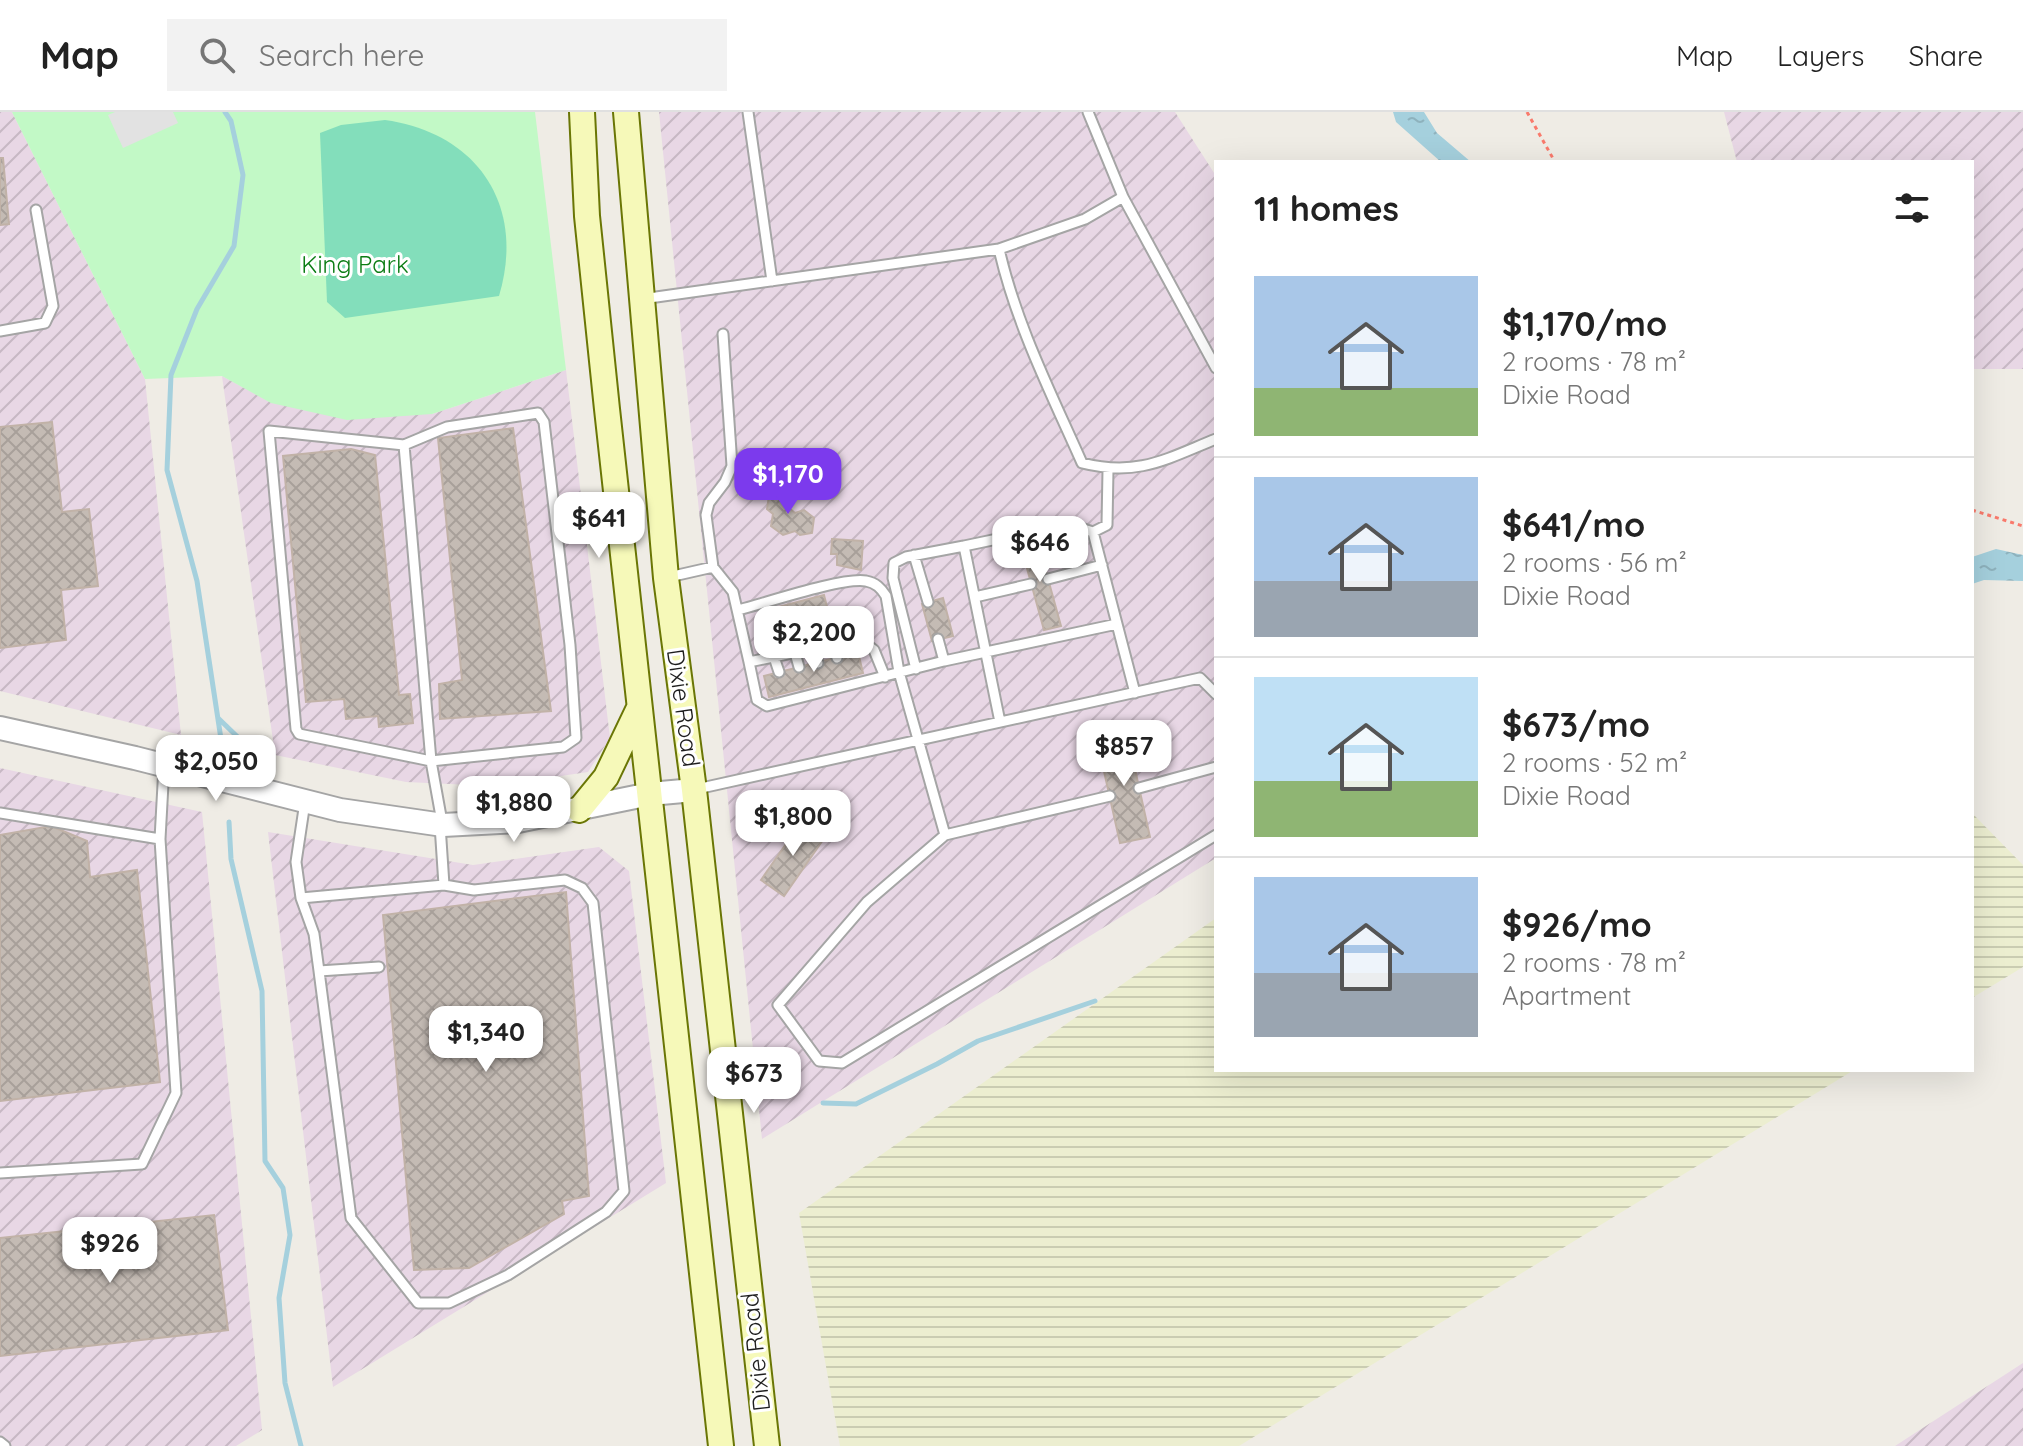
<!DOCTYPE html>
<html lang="en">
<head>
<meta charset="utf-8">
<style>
	:root { --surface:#fff; --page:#f2f2f2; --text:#222; --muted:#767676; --line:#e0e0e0; --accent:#7c3aed }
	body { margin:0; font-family:Quicksand,sans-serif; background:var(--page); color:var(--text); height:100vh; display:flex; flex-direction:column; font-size:30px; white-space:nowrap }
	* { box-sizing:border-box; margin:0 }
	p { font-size:26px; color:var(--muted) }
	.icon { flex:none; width:44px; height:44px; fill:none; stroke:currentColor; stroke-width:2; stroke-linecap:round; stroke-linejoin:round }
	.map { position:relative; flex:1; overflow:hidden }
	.drawer { position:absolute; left:1214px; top:48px; width:760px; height:912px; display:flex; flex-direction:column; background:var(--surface); border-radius:0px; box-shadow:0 8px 32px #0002 }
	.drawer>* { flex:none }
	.price { position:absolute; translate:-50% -68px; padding:0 18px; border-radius:16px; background:#fff; color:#222; font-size:26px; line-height:52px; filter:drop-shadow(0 2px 4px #0008) }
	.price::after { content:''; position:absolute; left:50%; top:48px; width:24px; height:18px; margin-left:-12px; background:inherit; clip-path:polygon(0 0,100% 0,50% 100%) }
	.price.active { background:var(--accent); color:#fff }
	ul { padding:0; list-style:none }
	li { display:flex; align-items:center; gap:24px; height:200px; padding:0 40px }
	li+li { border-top:2px solid var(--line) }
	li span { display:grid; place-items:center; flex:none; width:224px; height:160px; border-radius:0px; color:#555 }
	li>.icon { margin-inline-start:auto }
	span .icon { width:96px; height:96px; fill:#fffc; stroke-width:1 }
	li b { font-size:34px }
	h2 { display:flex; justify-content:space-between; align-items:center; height:96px; padding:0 40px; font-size:34px }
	header { display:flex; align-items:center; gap:48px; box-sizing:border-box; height:112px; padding:0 40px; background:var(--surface); border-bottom:2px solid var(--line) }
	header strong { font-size:38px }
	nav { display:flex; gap:44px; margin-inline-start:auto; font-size:28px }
	.search { width:560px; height:72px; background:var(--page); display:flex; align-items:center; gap:20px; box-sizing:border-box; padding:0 28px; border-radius:0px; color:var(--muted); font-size:30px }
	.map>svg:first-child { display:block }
	.industrial { fill:url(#industrial-furrows) }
	.farmland { fill:url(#farmland-rules) }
	.park { fill:#c2f9c6 }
	.pitch { fill:#83debb }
	.parking { fill:#e2e2e2 }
	.water { fill:url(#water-ripples) }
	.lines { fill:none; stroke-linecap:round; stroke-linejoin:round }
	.stream { stroke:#a5d0dd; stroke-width:5 }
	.building { fill:url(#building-cross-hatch); stroke:#c1b2a7; stroke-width:2 }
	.service-casing { stroke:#a5a5a5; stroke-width:13 }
	.tertiary-casing { stroke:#a5a5a5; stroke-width:26 }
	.secondary-casing { stroke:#6a7605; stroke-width:28 }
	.path { stroke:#f97a6c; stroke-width:3; stroke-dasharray:4 4; stroke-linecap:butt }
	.service { stroke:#fff; stroke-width:9 }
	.tertiary { stroke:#fff; stroke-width:22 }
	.secondary { stroke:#f6f9b9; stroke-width:24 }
	.labels { text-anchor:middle; stroke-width:6; stroke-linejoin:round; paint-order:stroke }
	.park-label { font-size:24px; fill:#0c7d15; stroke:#fff }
	.street-label { font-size:24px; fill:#1e1e1e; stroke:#fff }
</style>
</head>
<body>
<header>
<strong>Map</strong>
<div class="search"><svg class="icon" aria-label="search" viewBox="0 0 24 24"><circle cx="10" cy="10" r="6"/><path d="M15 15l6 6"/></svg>Search here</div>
<nav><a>Map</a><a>Layers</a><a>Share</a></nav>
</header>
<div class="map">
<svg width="2023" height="1334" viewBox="0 0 2023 1334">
	<defs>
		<pattern id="industrial-furrows" width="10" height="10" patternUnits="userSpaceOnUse" patternTransform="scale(2)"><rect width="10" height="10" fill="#e8d7e5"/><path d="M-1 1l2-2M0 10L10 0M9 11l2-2" fill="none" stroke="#c7b8c4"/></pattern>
		<pattern id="farmland-rules" width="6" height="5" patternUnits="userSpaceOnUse" patternTransform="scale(2)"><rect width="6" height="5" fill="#eceed0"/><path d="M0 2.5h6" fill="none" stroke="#caccb2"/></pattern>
		<pattern id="water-ripples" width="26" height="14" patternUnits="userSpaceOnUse" patternTransform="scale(2)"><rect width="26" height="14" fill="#a5d0dd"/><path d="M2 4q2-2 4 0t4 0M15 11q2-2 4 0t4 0" fill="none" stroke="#8eb2bd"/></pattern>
		<pattern id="building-cross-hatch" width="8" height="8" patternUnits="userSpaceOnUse" patternTransform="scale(2)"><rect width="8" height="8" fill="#c4bbb4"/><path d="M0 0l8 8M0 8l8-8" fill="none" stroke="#a8a09a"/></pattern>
	</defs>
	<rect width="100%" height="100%" fill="#efece5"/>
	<!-- industrial -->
	<path class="industrial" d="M0,0H12L145,267L181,623L0,579Z
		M659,0H1175L1216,64V746L762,1027Z
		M1724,0H2023V257H1972V50H1737Z
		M566,258L610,626L588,660L493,674L406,670L275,643L222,264L272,291L432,302Z
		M0,656L202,700L262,1318L236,1334H0Z
		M268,720L473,753L599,735L629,759L666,1071L333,1275Z
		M2023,1251V1334H1895Z"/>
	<!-- farmland -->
	<path class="farmland" d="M1972,701L2023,753V855L1972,886Z
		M1216,806V958H1854L1239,1334H840L799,1101Z"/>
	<!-- park -->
	<path class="park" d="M12,0H535L566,258L432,302L347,308L271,291L222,264L145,267Z"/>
	<!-- pitch -->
	<path class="pitch" d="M385,8C478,21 526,94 499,184L345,206L327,190L320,21L341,13Z"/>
	<!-- parking -->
	<path class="parking" d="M115,0H173L178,11L123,36L108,3Z"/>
	<!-- water -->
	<path class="water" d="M1393,0H1424L1437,21L1471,50H1441L1396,10Z
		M1996,437L2023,443V469L1984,468L1972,472V445Z"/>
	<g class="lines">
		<!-- stream -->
		<path class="stream" d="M218,606L248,635
			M221,627L197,469L167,358L171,263L197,197L234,134L243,63L231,9L225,0
			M229,710L231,747L262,879L265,1049L283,1076L290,1123L279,1186L285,1271L301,1334
			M823,991L856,992L937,952L978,929L1095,889"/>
	</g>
	<!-- building -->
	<path class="building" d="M0,46H3L9,112L0,113Z
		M52,310L62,400L89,397L98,474L61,478L66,528L0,536V315Z
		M513,316L551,599L440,607L439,572L462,568L438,326Z
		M351,337L375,343L399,583L410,582L413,611L379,615L378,604L346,607L344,587L306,590L283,344Z
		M781,379L791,388L789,396L795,401L804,398L814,406L812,421L800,423L795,419L783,423L771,414L773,402L767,397L769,384Z
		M832,427L863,429L861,458L837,453V442H831Z
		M1037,427L1061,514L1044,518L1020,431Z
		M824,483L830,507L774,522L767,498Z
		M943,486L953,524L932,529L922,492Z
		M858,540L863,561L769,585L764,564Z
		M1127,621L1150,725L1120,731L1097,628Z
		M802,709L825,725L784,784L761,768Z
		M51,714L87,729L90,765L137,758L160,970L0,989V723Z
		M566,780L589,1084L562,1089L564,1102L469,1156L414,1158L383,803Z
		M214,1103L228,1218L0,1244V1126Z"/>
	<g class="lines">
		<defs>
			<path id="service" d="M748,0L772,169
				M1123,85L1216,256
				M999,137C1016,212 1051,281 1082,351C1138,365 1166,347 1216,327
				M642,187L999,137L1085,107L1123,85L1088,0
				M0,219L45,211L53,194L36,98
				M404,333L431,649L563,635L576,626L570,533L544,310L538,301L447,315L404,333L269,319L296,617L299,622L431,649L442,710
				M1093,420L1107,413L1108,358
				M914,443L928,490
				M713,455L706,403L709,391L725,370L732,354L723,222
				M669,465L713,455L733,480L749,550L860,527L874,538L885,565
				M1048,467L1102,453
				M975,485L1031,472
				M738,498C766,491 842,465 866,469C876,471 881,476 886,484L899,560L945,723L867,790L778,893L819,949L842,951L1216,723
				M938,527L944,549
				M833,532L837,546
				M814,537L818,551
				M795,541L799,555
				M774,545L779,560
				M749,550L757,588L767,594L944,549L1117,512
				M916,557L893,466L894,451L906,445L964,434
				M1000,610L964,434L1068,412L1093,420L1135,581
				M1139,676L1216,655
				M697,677L1200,566L1216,582
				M305,690L296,750L301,786L444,773L440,713
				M0,701L160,727
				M945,723L1110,684
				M301,786L314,822L319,859L379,855
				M319,859L351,1106L418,1191H449L508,1163L606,1100L624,1079L593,791L582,776L565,768L474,778L444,773
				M0,1061L142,1052L176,981L160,727L164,654
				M0,1330L5,1334"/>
			<path id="tertiary" d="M0,616L135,646L340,698L443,713L518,709L650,682L694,678"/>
			<path id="secondary" d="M582,0L587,104L607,297L721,1334
				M626,0L666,466L694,678L767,1334
				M579,698L606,665L639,596"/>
		</defs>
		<!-- service casing -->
		<use href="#service" class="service-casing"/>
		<!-- tertiary casing -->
		<use href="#tertiary" class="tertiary-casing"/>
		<!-- secondary casing -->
		<use href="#secondary" class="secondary-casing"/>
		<!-- path -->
		<path class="path" d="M1527,0L1555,50
			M1972,398L2023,414"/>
		<!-- service -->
		<use href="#service" class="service"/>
		<!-- tertiary -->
		<use href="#tertiary" class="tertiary"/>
		<!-- secondary -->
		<use href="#secondary" class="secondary"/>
	</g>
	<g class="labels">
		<!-- park labels -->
		<g class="park-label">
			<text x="355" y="161">King Park</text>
		</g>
		<!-- street labels -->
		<g class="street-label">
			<text transform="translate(683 596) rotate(82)" y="8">Dixie Road</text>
			<text transform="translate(756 1240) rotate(-96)" y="8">Dixie Road</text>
		</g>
	</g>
</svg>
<b class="price active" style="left:788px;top:404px">$1,170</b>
<b class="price" style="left:599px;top:448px">$641</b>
<b class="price" style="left:1040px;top:472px">$646</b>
<b class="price" style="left:814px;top:562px">$2,200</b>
<b class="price" style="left:1124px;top:676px">$857</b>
<b class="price" style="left:216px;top:691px">$2,050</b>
<b class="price" style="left:514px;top:732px">$1,880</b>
<b class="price" style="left:793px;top:746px">$1,800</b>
<b class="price" style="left:486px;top:962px">$1,340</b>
<b class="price" style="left:754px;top:1003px">$673</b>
<b class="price" style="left:110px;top:1173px">$926</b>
<section class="drawer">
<h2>11 homes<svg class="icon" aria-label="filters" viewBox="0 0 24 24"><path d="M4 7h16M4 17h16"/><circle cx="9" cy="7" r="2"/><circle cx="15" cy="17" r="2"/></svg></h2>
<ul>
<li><span style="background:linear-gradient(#a9c7e8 70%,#8fb573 0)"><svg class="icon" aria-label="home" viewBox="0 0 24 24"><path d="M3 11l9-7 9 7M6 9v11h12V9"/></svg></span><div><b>$1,170/mo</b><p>2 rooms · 78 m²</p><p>Dixie Road</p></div></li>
<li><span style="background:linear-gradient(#a9c7e8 65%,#9aa5b1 0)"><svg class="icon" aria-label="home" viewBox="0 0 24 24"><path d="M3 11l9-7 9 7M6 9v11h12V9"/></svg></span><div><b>$641/mo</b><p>2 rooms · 56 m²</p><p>Dixie Road</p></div></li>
<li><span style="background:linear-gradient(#bfe0f5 65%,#8fb573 0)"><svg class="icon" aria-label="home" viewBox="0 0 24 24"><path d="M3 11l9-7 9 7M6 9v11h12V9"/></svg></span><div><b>$673/mo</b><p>2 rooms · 52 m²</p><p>Dixie Road</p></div></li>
<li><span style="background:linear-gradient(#a9c7e8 60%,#9aa5b1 0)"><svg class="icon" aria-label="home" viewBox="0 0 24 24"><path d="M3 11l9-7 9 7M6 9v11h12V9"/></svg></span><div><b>$926/mo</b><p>2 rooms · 78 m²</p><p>Apartment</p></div></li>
</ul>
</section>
</div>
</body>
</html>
